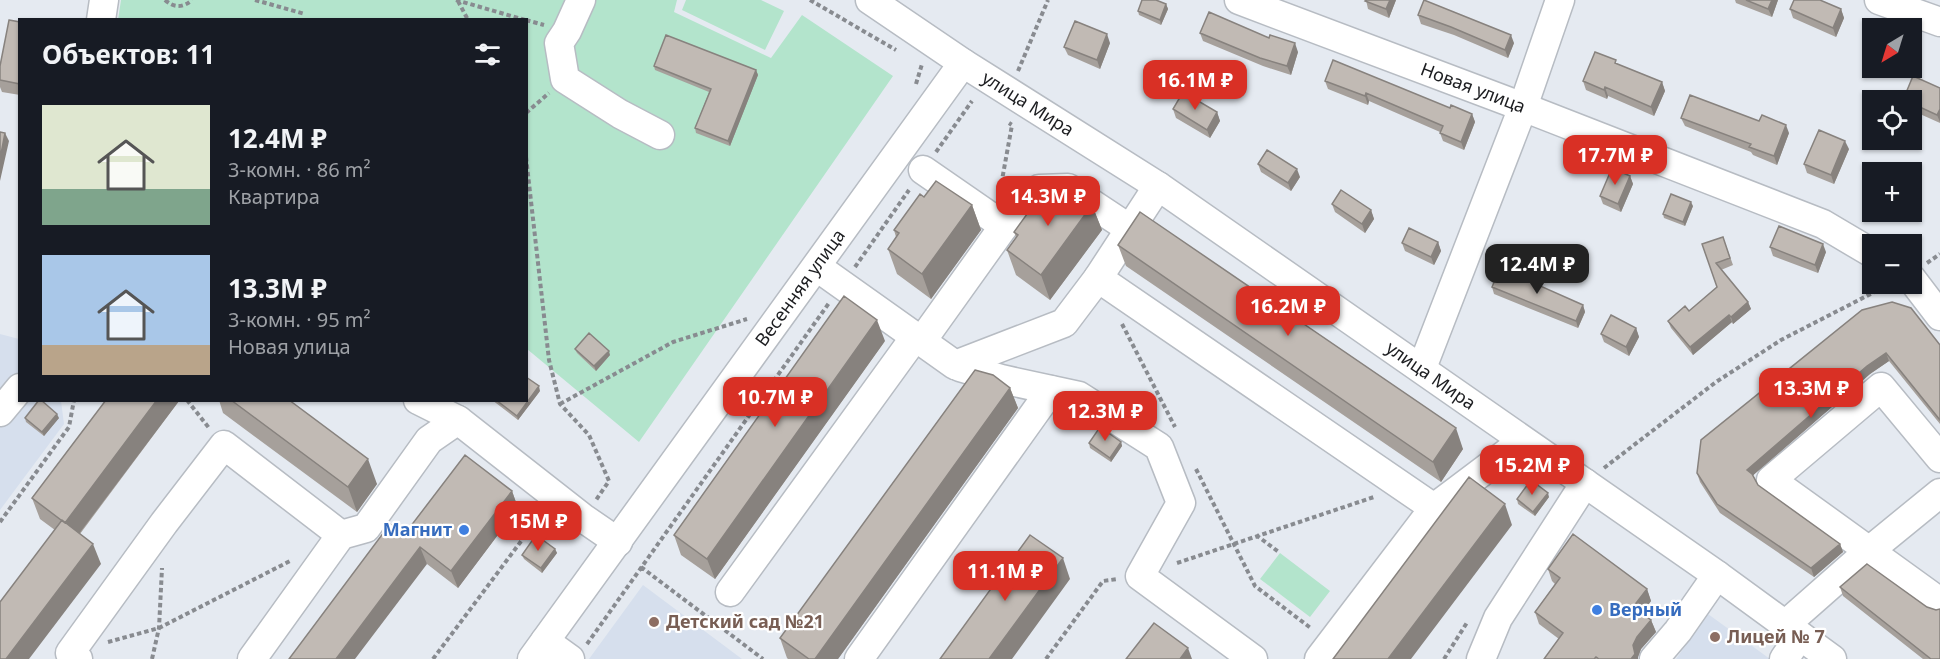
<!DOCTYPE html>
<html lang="ru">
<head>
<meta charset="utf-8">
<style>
	:root { --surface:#171b24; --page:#242831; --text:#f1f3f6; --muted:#9ea1a6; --accent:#d93025 }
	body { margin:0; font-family:"Noto Sans",sans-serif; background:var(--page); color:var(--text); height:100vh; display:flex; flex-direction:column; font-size:22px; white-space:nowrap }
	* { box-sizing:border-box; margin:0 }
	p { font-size:20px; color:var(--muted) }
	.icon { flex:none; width:33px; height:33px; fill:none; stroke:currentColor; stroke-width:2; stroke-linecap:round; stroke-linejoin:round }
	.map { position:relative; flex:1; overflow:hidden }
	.side { position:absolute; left:18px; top:18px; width:510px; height:384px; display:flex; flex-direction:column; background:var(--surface); border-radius:0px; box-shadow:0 2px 4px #0004 }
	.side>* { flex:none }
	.needle { width:39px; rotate:218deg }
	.fabs { position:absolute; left:1862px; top:18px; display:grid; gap:12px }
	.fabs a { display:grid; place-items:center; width:60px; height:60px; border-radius:0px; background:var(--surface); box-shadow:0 2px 4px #0004; font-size:30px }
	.price { position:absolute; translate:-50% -51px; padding:0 14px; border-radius:12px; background:var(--accent); color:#fff; font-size:20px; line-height:39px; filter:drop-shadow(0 2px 3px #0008) }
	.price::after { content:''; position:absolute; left:50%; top:36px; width:18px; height:14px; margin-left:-9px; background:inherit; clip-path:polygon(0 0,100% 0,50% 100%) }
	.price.current { background:#222; color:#fff }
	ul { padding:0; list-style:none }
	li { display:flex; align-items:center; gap:18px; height:150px; padding:0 24px }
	li span { display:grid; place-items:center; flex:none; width:168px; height:120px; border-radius:0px; color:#555 }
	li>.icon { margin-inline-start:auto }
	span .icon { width:72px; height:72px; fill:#fffc; stroke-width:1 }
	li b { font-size:26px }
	h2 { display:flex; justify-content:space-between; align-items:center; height:72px; padding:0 24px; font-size:26px }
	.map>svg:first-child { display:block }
	.built { fill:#d6dfed }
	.green { fill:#b3e4cc }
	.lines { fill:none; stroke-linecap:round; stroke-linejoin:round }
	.minor-casing { stroke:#b7bcc3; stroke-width:31 }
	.path { stroke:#888b90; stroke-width:4; stroke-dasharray:4.5 3; stroke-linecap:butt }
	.minor { stroke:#fff; stroke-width:28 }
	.wall { fill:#a6a09b }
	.shaded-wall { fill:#87827e }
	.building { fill:#c1bab4; stroke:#87827e; stroke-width:1.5 }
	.shop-dot { fill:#3f7fe0; stroke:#fff; stroke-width:2 }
	.education-dot { fill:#8d6e63; stroke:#fff; stroke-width:2 }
	.labels { text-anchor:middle; stroke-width:4.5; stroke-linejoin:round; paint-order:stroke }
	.street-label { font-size:18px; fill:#1c1d20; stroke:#fff }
	.shop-label { font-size:18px; font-weight:bold; fill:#366cbe; stroke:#fff; text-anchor:end }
	.education-label { font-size:18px; font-weight:bold; fill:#785e54; stroke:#fff; text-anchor:start }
</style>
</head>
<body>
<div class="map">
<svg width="1940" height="659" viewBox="0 0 1940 659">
	<rect width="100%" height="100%" fill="#e5eaf1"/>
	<!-- built -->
	<path class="built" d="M0,334L19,339L20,400L61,401L64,424L0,510Z
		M643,585L742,659H589Z
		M1708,614L1770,659H1676Z"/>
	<!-- green -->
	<path class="green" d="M121,0H677L674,12L771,58L802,15L893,76L639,442L527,349L526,20H118Z
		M686,0H761L784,11L765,50L682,10Z
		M1280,553L1330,591L1310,617L1260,579Z"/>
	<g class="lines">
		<defs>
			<g id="minor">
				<path d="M581,0L567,31L559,43L565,79L620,114L660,135"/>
				<path id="s1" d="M870,0L963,63L1158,186L1717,575L1832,659"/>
				<path id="s2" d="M1239,0L1523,107L1823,224L1872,253"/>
				<path d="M1879,0L1940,22"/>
				<path d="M101,20L104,0"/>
				<path d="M1004,226L1028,197L1039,189L1068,188L1130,229"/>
				<path d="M817,267L955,365L1064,323L1098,278L1434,508L1523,441"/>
				<path d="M1098,278L1158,186"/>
				<path d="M1911,278L1940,316"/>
				<path d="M921,342L1004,226L923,170"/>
				<path d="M960,367L1001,379L1079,396L1159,447L1181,503L1140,576L1253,659"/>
				<path d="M1422,368L1523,107L1560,0"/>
				<path d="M418,400L458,420"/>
				<path d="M0,412L20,388"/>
				<path d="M1940,458L1881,387L1771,480L1940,602"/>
				<path d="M730,592L915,337"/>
				<path d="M1785,625L1869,551L1940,493"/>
				<path d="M545,641L570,659"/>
				<path d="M78,659L70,653L164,523L224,445L341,535"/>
				<path d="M252,659L341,535L366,528L429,440L458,420L583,518L618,542"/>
				<path id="s3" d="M532,659L963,63"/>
				<path d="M859,659L1051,390"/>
				<path d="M1319,659L1434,508"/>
				<path d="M1481,659L1498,618L1585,483"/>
				<path d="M1654,659L1678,631L1717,575"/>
				<path d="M1784,659L1800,636"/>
			</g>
		</defs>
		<!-- minor casing -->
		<use href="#minor" class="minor-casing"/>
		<!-- path -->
		<path class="path" d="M165,0C174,8 183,8 192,0
			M255,0L305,14
			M456,0L525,20
			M810,0L896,50
			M458,1L468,20
			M526,20L544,25
			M1018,71L1048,0
			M916,84L922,64
			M526,113L549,93
			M936,152L972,101
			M526,157L549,360L560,404L589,435L609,481L596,500
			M1000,191L1012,125L1009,123
			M1927,263L1940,254
			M855,267L909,190
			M1122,324L1175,427
			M187,400L209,428
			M560,404L673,342L747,319
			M1604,468L1716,382L1781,340L1890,284
			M1196,469L1255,586L1312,629
			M0,522L69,427L74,400
			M1256,535L1280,553
			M1177,563L1374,497
			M641,567L763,659
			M108,642L159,628L292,560
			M587,644L829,303
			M152,659L159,628L162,568
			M433,659L540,516
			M1046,659L1103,581L1118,579
			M1444,659L1468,621"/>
		<!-- minor -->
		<use href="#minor" class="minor"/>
	</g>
	<!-- wall -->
	<path class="wall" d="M1366,0H1396L1389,18L1368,9Z
		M1735,0H1778L1772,17L1736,3Z
		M1166,4L1168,9L1161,25L1139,15L1138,11Z
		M1790,9H1841L1844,18L1836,37L1793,18Z
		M1418,15L1514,43L1508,58L1454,35L1421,24Z
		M20,22V95L2,92L0,87V66Z
		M1872,28V51L1867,49L1864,40Z
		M1200,33L1298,52L1291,75L1263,66L1203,41Z
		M1110,43L1100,69L1068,55L1064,47Z
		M1617,64L1662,82L1665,91L1654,116L1608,96L1607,99L1586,90L1583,81Z
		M654,66L756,70L758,75L730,146L696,133L695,128L709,92L655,70Z
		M1325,81L1472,114L1475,122L1464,150L1443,141L1440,133V132L1369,101L1368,105L1328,89Z
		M1940,88V123L1911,110V100H1903Z
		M1173,109L1217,112L1220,121L1210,138L1176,118Z
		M1681,118L1789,133L1777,165L1753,155L1751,152L1685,126Z
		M1849,149L1834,184L1807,173L1804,164Z
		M1258,164L1300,177L1291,191L1261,172Z
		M1630,176L1633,184L1621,212L1603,204L1600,196Z
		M1047,195L1092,205L1102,230L1050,300L1016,275L1007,250L1016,237L1014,232Z
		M924,197L972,205L981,230L931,299L897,274L888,249L896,237L894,230Z
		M1332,204L1371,210L1374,219L1365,233L1335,212Z
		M1693,206L1685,226L1664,218L1663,214Z
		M1723,237L1733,265L1721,270L1748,302L1751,309L1733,324L1732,322L1693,355L1671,328L1668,321L1689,311L1717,287L1702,244Z
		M1438,242L1441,251L1434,265L1405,251L1402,243Z
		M1118,245L1463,449L1441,482L1126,266Z
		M1770,247L1826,252L1818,273L1773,256Z
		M1492,287L1583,305L1585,312L1578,328L1494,294Z
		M1862,310L1940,345V424L1889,361L1870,374L1753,475L1758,485L1840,544L1843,552L1814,577L1720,513L1700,482L1697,473Z
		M1636,328L1639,337L1629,356L1604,342L1601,334Z
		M885,341L715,579L681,555L674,535Z
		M575,349L610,355L596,371L577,353Z
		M1010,388L1018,408L838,659H788L787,658L780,638Z
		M540,391L518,420L492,400H526Z
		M106,400L179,401L80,534L101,564L40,519L32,498Z
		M219,400H289L377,484L357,512L223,413Z
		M25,418H59L44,436L26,422Z
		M1121,442L1122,446L1111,462L1090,448L1089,443Z
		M512,491L518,508L458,588L427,564L404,535Z
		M1549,497L1535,516L1518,504L1517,499Z
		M555,549L557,553L542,573L524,559L522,555Z
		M1548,569L1647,589L1651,601L1642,613L1651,620L1656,632L1641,649L1638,657V659H1544L1559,639L1539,624L1535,612L1555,584L1552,581Z
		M1840,587L1927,607L1936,610L1940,659H1923L1843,596Z"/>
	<!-- shaded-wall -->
	<path class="shaded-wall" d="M1390,0H1396L1389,18L1386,9Z
		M1772,0H1778L1772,17L1768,9Z
		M1166,4L1168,9L1161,25L1160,20Z
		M1841,9L1844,18L1836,37L1833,28Z
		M1107,34L1110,43L1100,69L1097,60Z
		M1511,35L1514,43L1508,58L1505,50Z
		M1295,43L1298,52L1291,75L1287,66Z
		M756,70L758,75L730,146L728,141Z
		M1662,82L1665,91L1654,116L1651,107Z
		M1605,87L1608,96L1607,99L1604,90Z
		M1366,93L1369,101L1368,105L1365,96Z
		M1940,109V122L1937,115Z
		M1217,112L1220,121L1210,138L1207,130Z
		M1472,114L1475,122L1464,150L1461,142Z
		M1786,125L1789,133L1777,165L1774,156Z
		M5,133L9,141L0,181V159Z
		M1845,141L1849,149L1834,184L1831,175Z
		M1297,169L1300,177L1291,191L1288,183Z
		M1630,176L1633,184L1621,212L1618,204Z
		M1691,202L1693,206L1685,226L1683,222Z
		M972,205L981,230L931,299L922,274Z
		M1092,205L1102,230L1050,300L1041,275Z
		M1371,210L1374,219L1365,233L1362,224Z
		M1438,242L1441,251L1434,265L1431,257Z
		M1823,244L1826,252L1818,273L1815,265Z
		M1748,302L1751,309L1733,324L1731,317Z
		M1583,305L1585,312L1578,328L1576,321Z
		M1729,315L1732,322L1693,355L1690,347Z
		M877,320L885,341L715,579L707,559Z
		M1636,328L1639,337L1629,356L1626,347Z
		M609,351L610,355L596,371L594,366Z
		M1886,353L1889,361L1870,374L1750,478L1747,470L1867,366Z
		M539,386L540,391L518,420L517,416Z
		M1010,388L1018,408L838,659H815Z
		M157,400L179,401L72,543L65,523Z
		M57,414L59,418L44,436L42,432Z
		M1456,428L1463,449L1441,482L1433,462Z
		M1121,442L1122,446L1111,462L1110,458Z
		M368,459L377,484L357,512L348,487Z
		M512,491L518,508L458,588L451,571Z
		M1548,493L1549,497L1535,516L1533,512Z
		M1505,504L1512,525L1411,659H1388Z
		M93,544L101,564L29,659H6Z
		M1840,544L1843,552L1814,577L1811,568Z
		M420,547L427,564L355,659H336Z
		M555,549L557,553L542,573L541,568Z
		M1063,558L1070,579L1012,659H989Z
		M1647,589L1651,601L1638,619L1633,607Z
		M1651,620L1656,632L1641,649L1638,657V659H1631L1633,645L1637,637Z
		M1188,648L1192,659H1180Z"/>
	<!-- building -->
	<path class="building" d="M1142,0H1156L1166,4L1160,20L1138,11Z
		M1366,0H1390L1386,9L1365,1Z
		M1424,0L1511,35L1505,50L1451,27L1418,15Z
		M1746,0H1772L1768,9Z
		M1794,0H1820L1841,9L1833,28L1790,9Z
		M1209,12L1269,38L1270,35L1295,43L1287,66L1260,58L1200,33Z
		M9,20L20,22V84L0,80V66Z
		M1075,21L1107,34L1097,60L1064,47Z
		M1871,22L1887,28H1872V44L1864,40Z
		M666,35L756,70L728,141L695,128L711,89L654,66Z
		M1595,52L1616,60L1615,63L1662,82L1651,107L1605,87L1604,90L1583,81Z
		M1333,60L1450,108L1451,105L1472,114L1461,142L1440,133L1443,126L1366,93L1365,96L1325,81Z
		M1913,76L1940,88V109L1937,115L1911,103V100H1903Z
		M1183,92L1217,112L1207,130L1173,109Z
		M1690,95L1759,121L1762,115L1786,125L1774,156L1749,147L1751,144L1681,118Z
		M1819,130L1845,141L1831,175L1804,164Z
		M0,132L5,133L0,159Z
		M1267,150L1297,169L1288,183L1258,164Z
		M1612,168L1630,176L1618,204L1600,196Z
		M936,181L972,205L922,274L888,249L899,233L894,230L920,194L924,197Z
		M1057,182L1092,205L1041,275L1007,250L1018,235L1014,232L1043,192L1047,195Z
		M1341,190L1371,210L1362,224L1332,204Z
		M1671,194L1691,202L1683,222L1663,214Z
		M1140,212L1456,428L1433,462L1118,245Z
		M1779,226L1823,244L1815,265L1770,247Z
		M1409,228L1438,242L1431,257L1402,243Z
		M1723,237L1730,258L1716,263L1748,302L1731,317L1729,315L1690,347L1668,321L1685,306L1689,311L1717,287L1702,244Z
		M1500,268L1583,305L1576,321L1492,287Z
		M844,296L877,320L707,559L674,535Z
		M1892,302L1911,308L1940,345V420L1886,353L1867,366L1747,470L1752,474L1758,485L1840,544L1811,568L1717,504L1697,473L1701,440L1862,310Z
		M1611,315L1636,328L1626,347L1601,334Z
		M589,333L609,351L594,366L575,349Z
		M975,370L993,375L1010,388L815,659H809L780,638Z
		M526,377L539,386L517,416L496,400H526Z
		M39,400H41L57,414L42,432L25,418Z
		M106,400H157L65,523L32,498Z
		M231,400H289L368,459L348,487Z
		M1100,427L1121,442L1110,458L1089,443Z
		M465,455L512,491L451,571L420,547L336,659H289L390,524L404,535Z
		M1469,477L1505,504L1388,659H1333Z
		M1531,480L1548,493L1533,512L1517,499Z
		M62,520L93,544L6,659H0V602Z
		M1573,534L1647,589L1633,607L1651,620L1637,637L1633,645L1635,654L1631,659H1599L1596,657L1594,659H1544L1563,633L1535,612L1560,578L1548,569Z
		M536,535L555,549L541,568L522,555Z
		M1030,535L1063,558L989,659H940Z
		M1867,564L1927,607L1936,610L1940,609V659H1931L1840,587Z
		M1154,623L1188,648L1180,659H1126Z"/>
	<!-- markers -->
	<g class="shop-dot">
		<circle cx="464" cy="530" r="6"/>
		<circle cx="1597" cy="610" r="6"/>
	</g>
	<g class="education-dot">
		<circle cx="654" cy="622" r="6"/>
		<circle cx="1715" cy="637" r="6"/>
	</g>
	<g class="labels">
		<!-- street labels -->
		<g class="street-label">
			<text dy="6" stroke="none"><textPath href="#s2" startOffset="250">Новая улица</textPath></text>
			<text dy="6" stroke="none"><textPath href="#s1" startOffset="189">улица Мира</textPath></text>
			<text dy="6" stroke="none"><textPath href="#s3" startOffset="458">Весенняя улица</textPath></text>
			<text dy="6" stroke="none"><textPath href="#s1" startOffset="675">улица Мира</textPath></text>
		</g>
		<!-- shop labels -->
		<g class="shop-label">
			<text x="452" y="536">Магнит</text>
			<text x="1609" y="616" text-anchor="start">Верный</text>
		</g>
		<!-- education labels -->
		<g class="education-label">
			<text x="666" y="628">Детский сад №21</text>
			<text x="1727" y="643">Лицей № 7</text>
		</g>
	</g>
</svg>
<div class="fabs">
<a><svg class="needle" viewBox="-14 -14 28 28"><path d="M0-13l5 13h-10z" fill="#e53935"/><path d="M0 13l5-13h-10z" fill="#9ea1a6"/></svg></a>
<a><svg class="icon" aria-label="locate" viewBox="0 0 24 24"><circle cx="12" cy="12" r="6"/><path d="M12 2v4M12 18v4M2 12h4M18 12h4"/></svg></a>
<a>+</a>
<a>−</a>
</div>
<b class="price" style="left:1195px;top:111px">16.1M ₽</b>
<b class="price" style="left:1615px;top:186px">17.7M ₽</b>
<b class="price" style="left:1048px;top:227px">14.3M ₽</b>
<b class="price current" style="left:1537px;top:295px">12.4M ₽</b>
<b class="price" style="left:1288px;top:337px">16.2M ₽</b>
<b class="price" style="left:1811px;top:419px">13.3M ₽</b>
<b class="price" style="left:775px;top:428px">10.7M ₽</b>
<b class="price" style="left:1105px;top:442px">12.3M ₽</b>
<b class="price" style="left:1532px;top:496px">15.2M ₽</b>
<b class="price" style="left:538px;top:552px">15M ₽</b>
<b class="price" style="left:1005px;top:602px">11.1M ₽</b>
<section class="side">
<h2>Объектов: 11<svg class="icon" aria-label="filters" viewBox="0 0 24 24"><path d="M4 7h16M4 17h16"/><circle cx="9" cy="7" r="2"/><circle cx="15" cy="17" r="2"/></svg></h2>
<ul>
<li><span style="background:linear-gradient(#dfe7d0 70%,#7fa58c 0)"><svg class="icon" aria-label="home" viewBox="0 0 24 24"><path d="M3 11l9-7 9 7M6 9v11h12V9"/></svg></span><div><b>12.4M ₽</b><p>3-комн. · 86 m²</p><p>Квартира</p></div></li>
<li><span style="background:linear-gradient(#a9c7e8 75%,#b9a48a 0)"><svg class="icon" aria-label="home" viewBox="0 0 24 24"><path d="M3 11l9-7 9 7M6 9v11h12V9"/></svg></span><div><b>13.3M ₽</b><p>3-комн. · 95 m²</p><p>Новая улица</p></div></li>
</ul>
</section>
</div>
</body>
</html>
